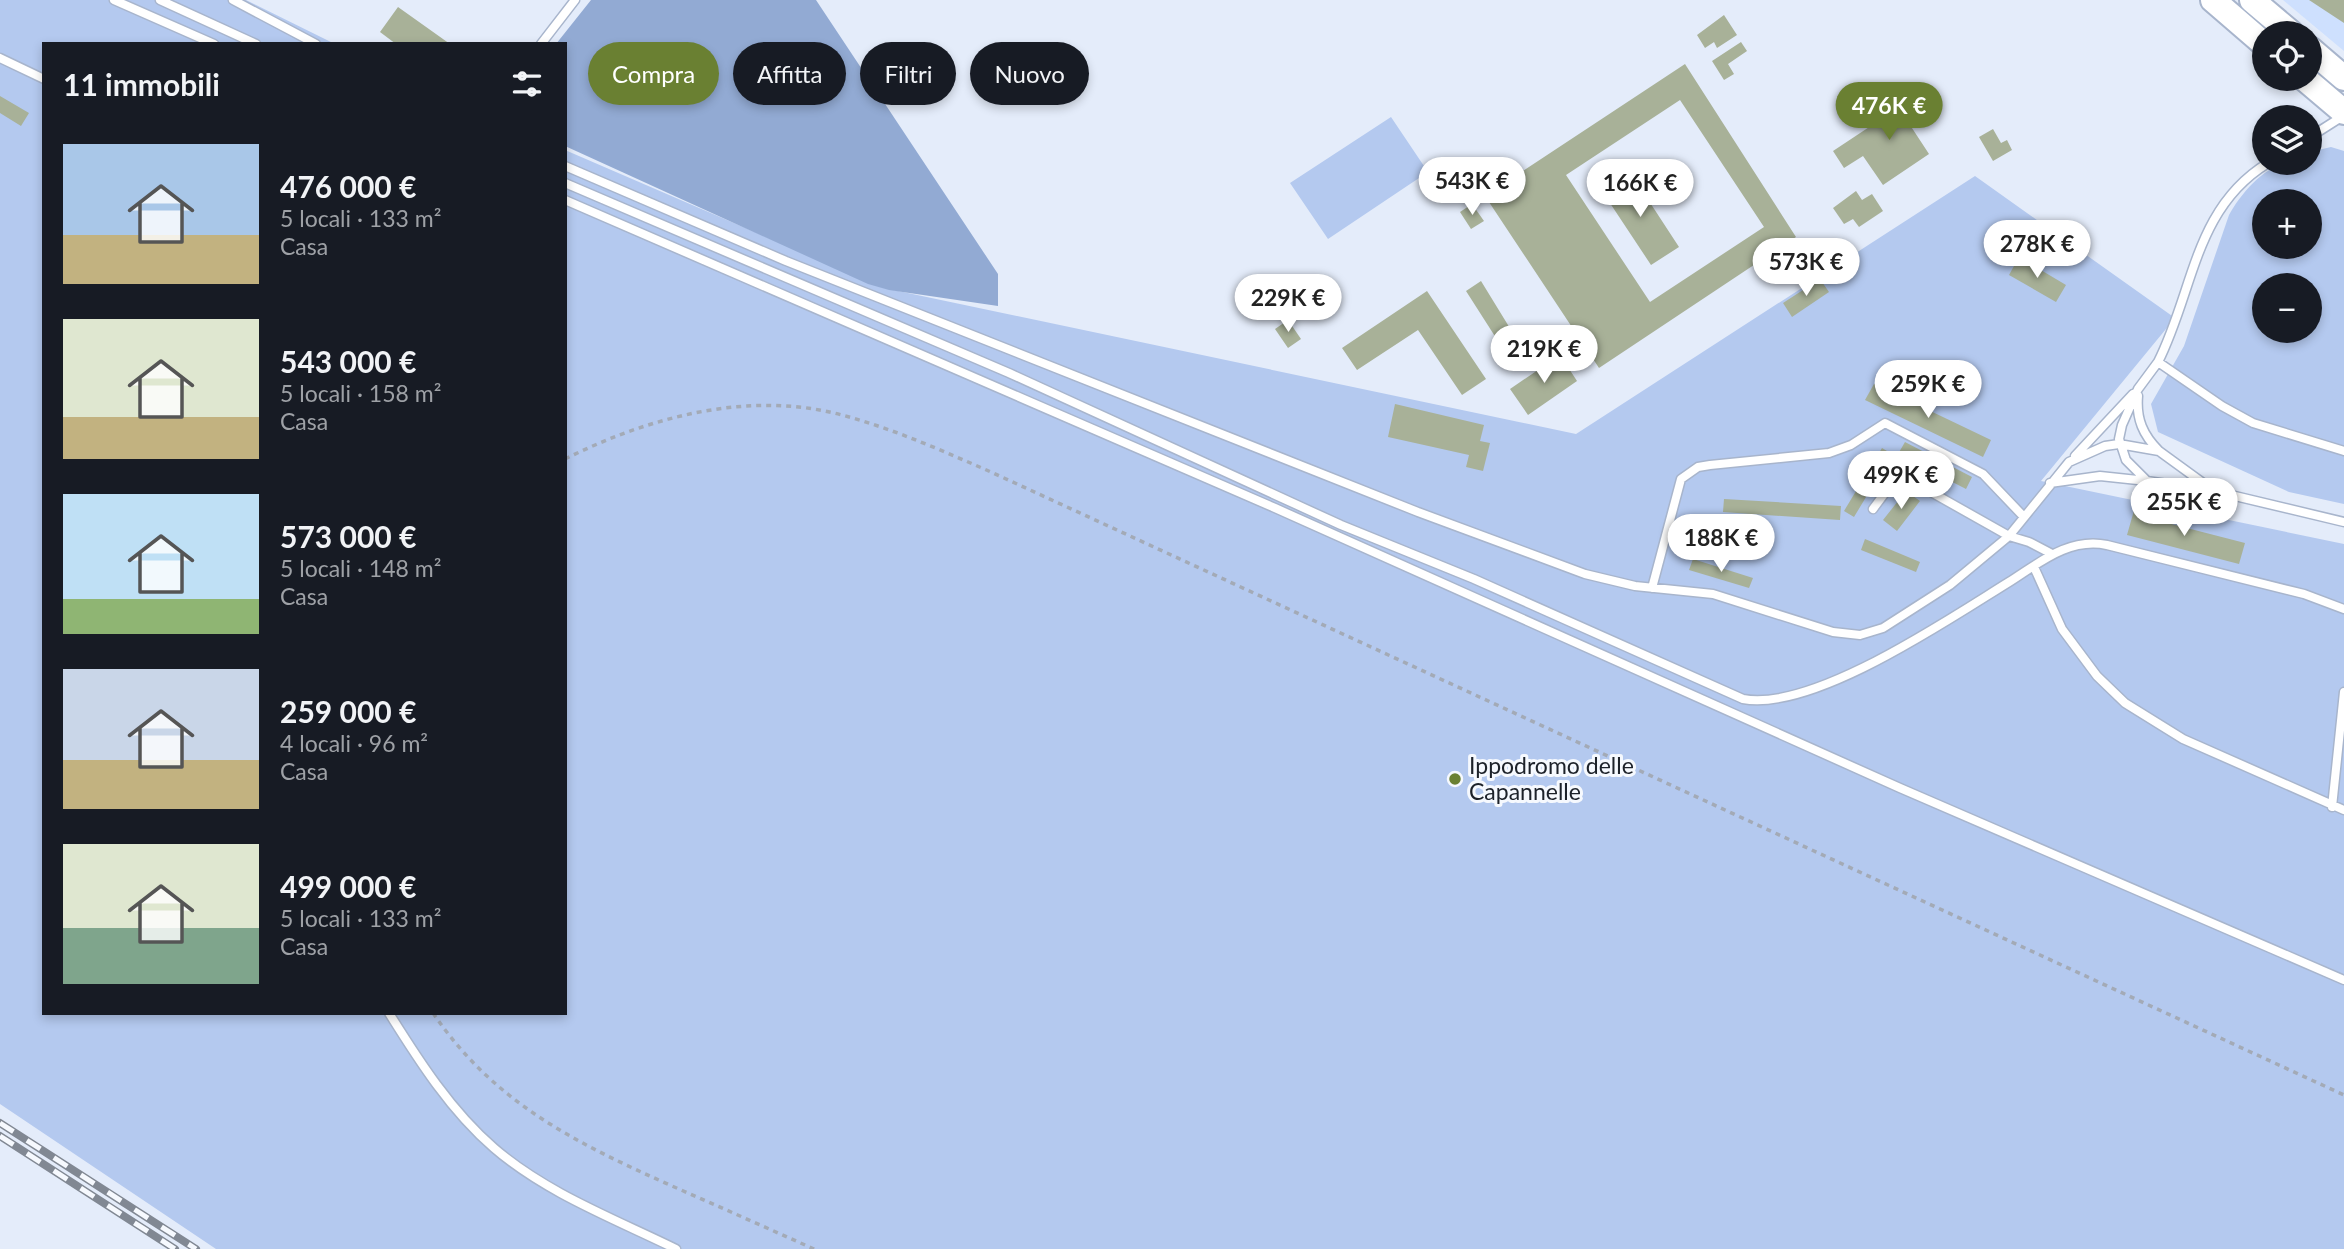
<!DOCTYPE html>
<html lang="it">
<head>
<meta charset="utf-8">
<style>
	:root { --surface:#171b24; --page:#20242c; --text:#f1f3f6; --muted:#9ea1a6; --accent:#6a8032 }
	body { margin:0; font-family:Lato,sans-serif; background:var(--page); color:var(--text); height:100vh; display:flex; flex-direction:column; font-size:26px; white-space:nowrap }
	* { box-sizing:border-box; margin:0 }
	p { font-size:23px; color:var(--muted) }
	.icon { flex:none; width:38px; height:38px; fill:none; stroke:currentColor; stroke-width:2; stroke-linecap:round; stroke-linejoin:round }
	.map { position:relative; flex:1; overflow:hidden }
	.sheet { position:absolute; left:42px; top:42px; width:525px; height:973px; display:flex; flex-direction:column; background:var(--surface); border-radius:0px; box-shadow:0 4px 10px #0003 }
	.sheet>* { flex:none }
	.hud { position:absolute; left:588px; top:42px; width:665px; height:63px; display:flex; gap:14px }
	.fabs { position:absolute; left:2252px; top:21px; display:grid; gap:14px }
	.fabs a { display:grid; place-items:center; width:70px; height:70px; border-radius:50%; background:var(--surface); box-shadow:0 4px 10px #0003; font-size:35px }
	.price { position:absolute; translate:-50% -60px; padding:0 16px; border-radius:24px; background:#fff; color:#222; font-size:23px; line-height:46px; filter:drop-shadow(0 2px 4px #0008) }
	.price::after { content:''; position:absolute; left:50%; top:42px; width:21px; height:16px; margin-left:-10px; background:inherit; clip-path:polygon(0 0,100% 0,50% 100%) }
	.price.current { background:var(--accent); color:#fff }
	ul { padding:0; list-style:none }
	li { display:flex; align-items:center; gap:21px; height:175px; padding:0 21px }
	li span { display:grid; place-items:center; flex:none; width:196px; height:140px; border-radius:0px; color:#555 }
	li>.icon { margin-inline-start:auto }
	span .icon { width:84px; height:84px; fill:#fffc; stroke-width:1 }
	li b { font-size:30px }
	h2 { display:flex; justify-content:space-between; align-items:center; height:84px; padding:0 21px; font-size:30px }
	.pill { padding:0 24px; border-radius:32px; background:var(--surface); box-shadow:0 4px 10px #0003; font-size:24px; line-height:63px }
	.pill.current { background:var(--accent); color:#fff }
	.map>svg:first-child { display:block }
	.built { fill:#cee0fe }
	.green { fill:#b4c9ef; fill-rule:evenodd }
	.forest { fill:#92aad3 }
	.building { fill:#a8b198; fill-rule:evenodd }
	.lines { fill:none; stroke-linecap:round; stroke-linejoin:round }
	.lane-casing { stroke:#a8b5cc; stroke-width:11 }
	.primary-casing { stroke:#a8b5cc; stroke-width:28 }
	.path { stroke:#a3aab6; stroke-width:3.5; stroke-dasharray:5 5; stroke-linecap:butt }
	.lane { stroke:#fff; stroke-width:8 }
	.primary { stroke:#fff; stroke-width:24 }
	.rail-casing { stroke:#818893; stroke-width:8 }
	.rail { stroke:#f6f9fe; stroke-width:5; stroke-dasharray:16; stroke-linecap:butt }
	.poi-dot { fill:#6a8032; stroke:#f6f9fe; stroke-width:2.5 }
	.labels { text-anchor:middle; stroke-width:6; stroke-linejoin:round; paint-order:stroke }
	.poi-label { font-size:23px; fill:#1d222a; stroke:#f6f9fe; text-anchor:start }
</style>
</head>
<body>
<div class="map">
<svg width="2344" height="1249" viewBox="0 0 2344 1249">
	<rect width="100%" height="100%" fill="#e4ecfa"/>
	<!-- built -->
	<path class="built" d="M2283,0H2344V51Z"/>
	<!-- green -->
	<path class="green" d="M0,0H246L335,44H44V1013H565V150L884,288L1576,434L1975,176L2175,318L2041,481L2344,544V1249H216L0,1104Z
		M1391,117L1428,172L1328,239L1290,183Z
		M2331,147L2344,151V504L2289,492L2158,432L2151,404L2184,346L2229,215C2240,195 2263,167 2287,163C2294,161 2303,163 2310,163V152ZM2264,201H2310V247H2264ZM2264,285H2310V331H2264Z"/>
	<!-- forest -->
	<path class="forest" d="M591,0H816L998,274V306L889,290L868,284L565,146V44H556Z"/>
	<!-- building -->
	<path class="building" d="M2309,0H2344V23Z
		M398,7L450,44H396L380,32Z
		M1724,15L1737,35L1717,48L1714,42L1705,48L1697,35Z
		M1741,42L1747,51L1728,64L1734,74L1724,80L1712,61Z
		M1685,64L1796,237L1599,368L1485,196ZM1680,100L1764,227L1650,302L1566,175Z
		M1922,92L1933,109L1910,125L1929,154L1883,185L1863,156L1844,168L1833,151Z
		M0,96L29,113L21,126L0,113Z
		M1993,129L2001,143L2007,140L2012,150L1993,161L1979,137Z
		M1630,172L1679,247L1651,265L1602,191Z
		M1856,191L1862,200L1872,194L1883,211L1859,227L1853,219L1844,224L1833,208Z
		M1472,204L1484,221L1471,229L1460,212Z
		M2019,257L2066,285L2056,302L2009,275Z
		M1820,279L1829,292L1792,317L1783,303Z
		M1481,281L1519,343L1505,352L1466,291Z
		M1427,291L1486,379L1462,395L1418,330L1357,370L1342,348Z
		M1288,320L1301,339L1288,348L1275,329Z
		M1560,355L1577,381L1528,415L1510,389Z
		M1874,384L1991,440L1983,457L1865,400Z
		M1395,404L1484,425L1480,441L1490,443L1483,471L1466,467L1469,455L1388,437Z
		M1905,442L1972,477L1966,489L1898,454Z
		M1882,448L1892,454L1854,517L1844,511Z
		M1906,491L1920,501L1897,531L1883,520Z
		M1724,499L1841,506L1840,520L1723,512Z
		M2135,507L2150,510L2148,518L2245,543L2239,564L2127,535Z
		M1865,539L1920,562L1916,572L1861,550Z
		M1693,559L1753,578L1749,588L1689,570Z"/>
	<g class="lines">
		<defs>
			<path id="lane" d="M114,0L214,44
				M160,0L256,44
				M233,0L316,44
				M541,44L575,0
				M0,58L44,79
				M2310,137L2343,116
				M2268,163C2194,208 2194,291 2158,362L2222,406L2253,423L2344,451
				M565,166L786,261L1418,512L1585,574L1635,586L1713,594L1833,632L1860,635L1883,628L1950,585L2009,536L2029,542L2052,554
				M565,183L1009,373L1341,525L1474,579L1743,699C1813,712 1949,619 2009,582C2039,563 2069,537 2107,545L2304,594L2344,609
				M565,200L1275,508L1900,788L2344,980
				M2158,362L2138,389L2122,425L2119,439L2126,460L2147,481L2214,491L2344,522
				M2138,396C2136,419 2143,435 2159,451
				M2075,456L2133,394
				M2050,483L2100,476L2147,481
				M1873,509L1899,474L2009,536L2069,462L2105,446L2119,444L2159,451L2214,491
				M2034,567L2062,629L2097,676L2125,703L2183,739L2344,810
				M1652,588L1681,479L1698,467L1710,465L1829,453L1851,445L1885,423L1983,474L2024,517
				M2332,807L2344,692
				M389,1013C419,1061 451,1111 494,1148C546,1193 615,1219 676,1249"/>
			<path id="primary" d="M2213,0L2264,44
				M2252,0L2291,33
				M2310,49L2344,78
				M2305,79L2344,112"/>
		</defs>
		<!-- lane casing -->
		<use href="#lane" class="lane-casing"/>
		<!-- primary casing -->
		<use href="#primary" class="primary-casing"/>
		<!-- path -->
		<path class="path" d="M565,459C649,417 749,390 842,415C894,429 943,451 991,472L2344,1095
			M433,1013C494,1103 576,1143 672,1186C720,1207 767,1228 814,1249"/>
		<!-- lane -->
		<use href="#lane" class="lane"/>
		<!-- primary -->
		<use href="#primary" class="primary"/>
		<defs>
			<path id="rail" d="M0,1123L196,1249
				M0,1136L175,1249"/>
		</defs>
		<!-- rail casing -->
		<use href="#rail" class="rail-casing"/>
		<!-- rail -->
		<use href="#rail" class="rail"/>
	</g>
	<!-- markers -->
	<circle class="poi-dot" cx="1455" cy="779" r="7"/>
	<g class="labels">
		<!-- poi labels -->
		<g class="poi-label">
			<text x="1469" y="774">Ippodromo delle<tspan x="1469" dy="26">Capannelle</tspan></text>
		</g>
	</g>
</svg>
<div class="fabs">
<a><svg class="icon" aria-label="locate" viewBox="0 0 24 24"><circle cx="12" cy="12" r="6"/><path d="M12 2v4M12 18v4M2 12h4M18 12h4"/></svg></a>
<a><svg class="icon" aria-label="layers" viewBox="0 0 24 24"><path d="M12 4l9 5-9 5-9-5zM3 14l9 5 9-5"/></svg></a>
<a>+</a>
<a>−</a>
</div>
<b class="price current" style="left:1889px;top:142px">476K €</b>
<b class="price" style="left:1472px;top:217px">543K €</b>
<b class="price" style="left:1640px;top:219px">166K €</b>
<b class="price" style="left:2037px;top:280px">278K €</b>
<b class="price" style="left:1806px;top:298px">573K €</b>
<b class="price" style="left:1288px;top:334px">229K €</b>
<b class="price" style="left:1544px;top:385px">219K €</b>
<b class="price" style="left:1928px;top:420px">259K €</b>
<b class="price" style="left:1901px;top:511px">499K €</b>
<b class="price" style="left:2184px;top:538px">255K €</b>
<b class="price" style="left:1721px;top:574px">188K €</b>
<div class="hud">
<a class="pill current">Compra</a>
<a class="pill">Affitta</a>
<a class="pill">Filtri</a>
<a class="pill">Nuovo</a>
</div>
<section class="sheet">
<h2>11 immobili<svg class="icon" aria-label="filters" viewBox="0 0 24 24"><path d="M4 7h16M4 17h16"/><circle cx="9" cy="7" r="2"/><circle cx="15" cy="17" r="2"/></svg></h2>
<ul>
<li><span style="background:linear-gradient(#a9c7e8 65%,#c2b280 0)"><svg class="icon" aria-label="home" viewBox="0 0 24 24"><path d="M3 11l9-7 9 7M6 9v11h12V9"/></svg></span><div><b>476 000 €</b><p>5 locali · 133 m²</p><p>Casa</p></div></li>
<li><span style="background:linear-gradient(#dfe7d0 70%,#c2b280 0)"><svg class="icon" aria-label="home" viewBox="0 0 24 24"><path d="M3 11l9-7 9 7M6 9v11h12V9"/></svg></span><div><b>543 000 €</b><p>5 locali · 158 m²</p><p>Casa</p></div></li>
<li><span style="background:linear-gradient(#bfe0f5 75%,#8fb573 0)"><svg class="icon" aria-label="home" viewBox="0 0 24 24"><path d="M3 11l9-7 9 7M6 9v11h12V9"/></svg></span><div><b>573 000 €</b><p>5 locali · 148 m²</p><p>Casa</p></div></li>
<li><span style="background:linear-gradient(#c9d6e8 65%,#c2b280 0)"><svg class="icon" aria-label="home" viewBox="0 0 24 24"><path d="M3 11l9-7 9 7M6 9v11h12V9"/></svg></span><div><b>259 000 €</b><p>4 locali · 96 m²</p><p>Casa</p></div></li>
<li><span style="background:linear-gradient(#dfe7d0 60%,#7fa58c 0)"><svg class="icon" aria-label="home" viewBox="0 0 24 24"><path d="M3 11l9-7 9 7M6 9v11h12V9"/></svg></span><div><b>499 000 €</b><p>5 locali · 133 m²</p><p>Casa</p></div></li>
</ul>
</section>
</div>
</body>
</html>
